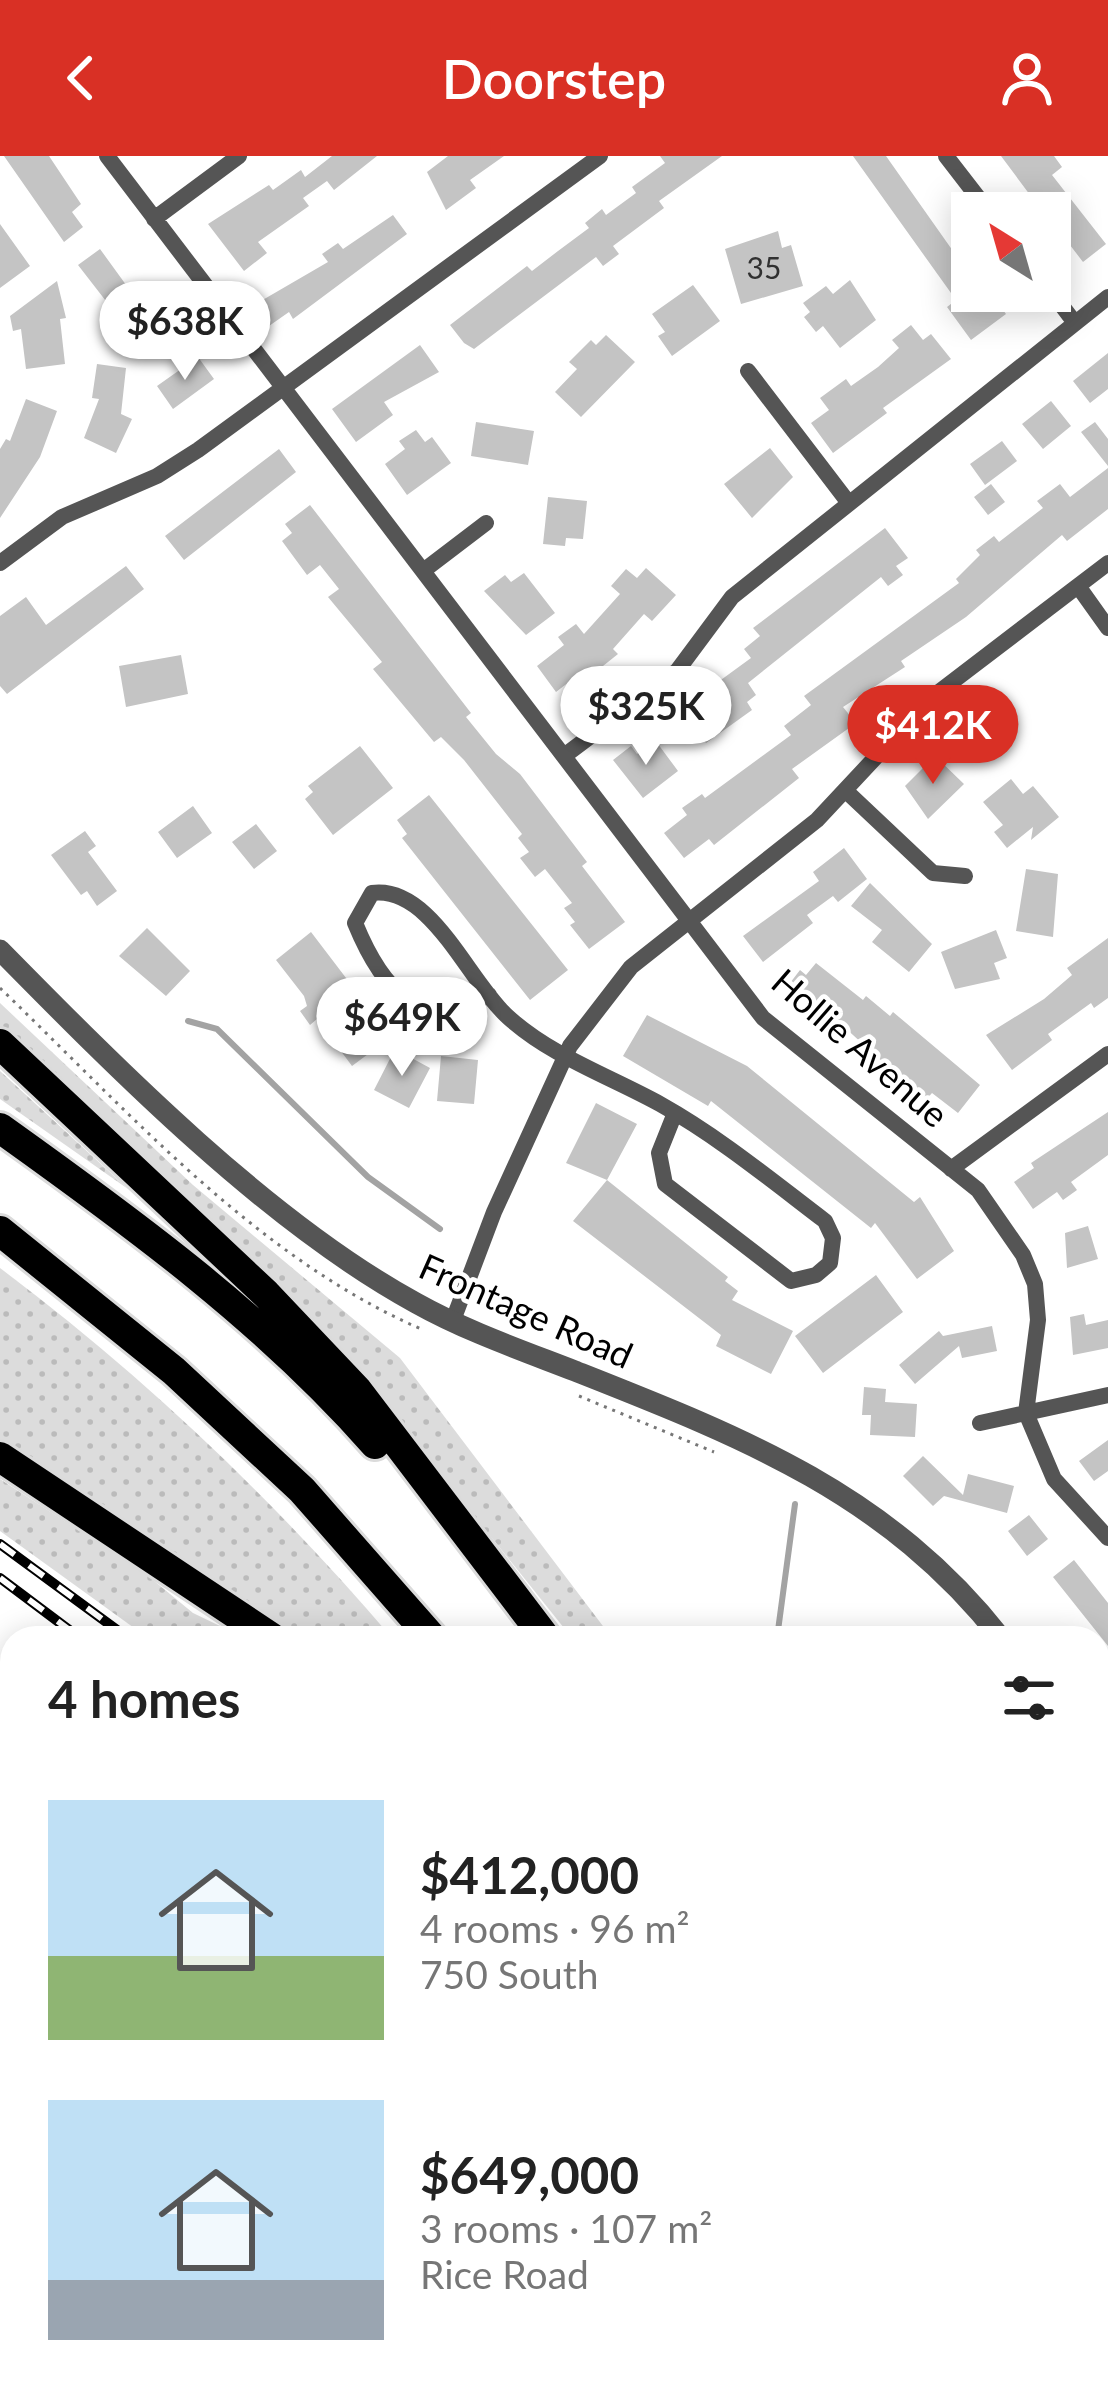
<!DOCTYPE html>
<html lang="en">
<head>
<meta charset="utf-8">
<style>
	:root { --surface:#fff; --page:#f2f2f2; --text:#222; --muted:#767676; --accent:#d93025 }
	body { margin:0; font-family:Lato,sans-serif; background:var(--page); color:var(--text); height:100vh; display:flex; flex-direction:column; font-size:45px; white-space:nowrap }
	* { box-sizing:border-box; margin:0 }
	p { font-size:39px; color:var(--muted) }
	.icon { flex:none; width:66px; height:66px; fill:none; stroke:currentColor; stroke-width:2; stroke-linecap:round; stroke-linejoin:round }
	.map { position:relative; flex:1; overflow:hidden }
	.drawer { position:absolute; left:0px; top:1470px; width:1110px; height:768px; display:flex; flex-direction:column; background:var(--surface); border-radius:36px 36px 0 0; box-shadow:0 6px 30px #0003 }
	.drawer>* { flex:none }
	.needle { width:78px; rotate:323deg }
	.fabs { position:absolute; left:951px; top:36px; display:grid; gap:24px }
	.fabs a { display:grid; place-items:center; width:120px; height:120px; border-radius:0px; background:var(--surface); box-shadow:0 6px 30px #0003; font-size:60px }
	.price { position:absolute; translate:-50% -102px; padding:0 27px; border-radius:42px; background:#fff; color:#222; font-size:39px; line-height:78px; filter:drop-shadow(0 3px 6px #0008) }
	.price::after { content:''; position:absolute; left:50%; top:72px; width:36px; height:27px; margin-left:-18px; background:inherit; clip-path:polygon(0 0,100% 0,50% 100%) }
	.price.selected { background:var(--accent); color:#fff }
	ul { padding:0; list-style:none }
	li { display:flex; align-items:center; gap:36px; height:300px; padding:0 48px }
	li span { display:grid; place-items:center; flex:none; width:336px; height:240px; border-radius:0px; color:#555 }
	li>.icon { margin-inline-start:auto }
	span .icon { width:144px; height:144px; fill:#fffc; stroke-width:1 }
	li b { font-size:51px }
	h2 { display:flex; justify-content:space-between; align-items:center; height:144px; padding:0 48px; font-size:51px }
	header { display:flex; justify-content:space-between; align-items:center; height:156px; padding:0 48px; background:var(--accent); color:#fff; font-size:54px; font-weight:600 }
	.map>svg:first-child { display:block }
	.grass { fill:url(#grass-dots) }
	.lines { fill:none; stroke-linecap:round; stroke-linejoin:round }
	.stream { stroke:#a3a3a3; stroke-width:6 }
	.building { fill:#c4c4c4 }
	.motorway-casing { stroke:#dbdbdb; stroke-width:36 }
	.path { stroke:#777; stroke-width:3; stroke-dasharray:3 6; stroke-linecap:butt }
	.minor { stroke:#555; stroke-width:16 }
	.tertiary { stroke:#555; stroke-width:21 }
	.motorway { stroke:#000; stroke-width:30 }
	.rail-casing { stroke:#000; stroke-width:10 }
	.rail { stroke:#fff; stroke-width:6; stroke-dasharray:18; stroke-linecap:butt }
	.labels { text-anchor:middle; stroke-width:9; stroke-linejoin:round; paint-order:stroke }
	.number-label { font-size:30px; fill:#313131 }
	.street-label { font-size:36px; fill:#000; stroke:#fff }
</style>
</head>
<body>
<header><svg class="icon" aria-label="back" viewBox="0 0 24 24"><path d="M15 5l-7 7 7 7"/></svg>Doorstep<svg class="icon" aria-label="person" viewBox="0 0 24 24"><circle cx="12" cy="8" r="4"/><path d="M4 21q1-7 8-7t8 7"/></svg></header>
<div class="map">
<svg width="1108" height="2238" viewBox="0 0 1108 2238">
	<defs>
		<pattern id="grass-dots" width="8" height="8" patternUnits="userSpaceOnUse" patternTransform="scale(3)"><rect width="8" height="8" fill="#dcdcdc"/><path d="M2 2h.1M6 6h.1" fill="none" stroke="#bbb" stroke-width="1.8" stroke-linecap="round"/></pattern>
	</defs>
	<rect width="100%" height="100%" fill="#fff"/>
	<!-- grass -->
	<path class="grass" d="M0,847L193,1029L400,1202L612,1482H572L364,1222L0,879Z
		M0,915L128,1033L0,943Z
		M0,1112C143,1219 276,1346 392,1482H291L0,1292Z
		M0,1323L147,1419L193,1457L245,1482H148L0,1375Z"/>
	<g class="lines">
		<!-- stream -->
		<path class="stream" d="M188,865L217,873L368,1021L440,1073
			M777,1482L795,1348
			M1098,2132L1108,2122"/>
	</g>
	<!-- building -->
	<path class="building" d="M4,0H49L81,48L72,56L83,71L64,86Z
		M332,0H377L334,34L327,25L303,42L309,50L258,86L267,97L244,115L208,68L269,29L273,34L301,14L305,21Z
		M448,0H504L470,24L476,32L446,54L427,16Z
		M660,0H722L659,45L664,52L613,90L619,98L603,110L596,101L474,193L464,187L450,169L527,110L532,115L558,95L589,72L585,67L602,53L606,59L636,37L632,31L665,7Z
		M853,0H886L972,122V135H989L1006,158L971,184L947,151L956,144Z
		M1001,0H1054L1062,11L1052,19L1106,88L1083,106L1050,63V37L1036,47Z
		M393,59L407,78L293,163L289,156L269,170L254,149L328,106L322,98L338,87L343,93Z
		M0,68L30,110L0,132Z
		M778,75L782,92L791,89L803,130L741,148L725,93Z
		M100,93L137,144L147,136L176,176L147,198L78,109Z
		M850,124L876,164L840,192L823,170L816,176L804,161L810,156L803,147L826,130L833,138Z
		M57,125L66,162L60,163L65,208L26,213L21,173L13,175L10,160Z
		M693,129L720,165L672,200L658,180L665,176L652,158Z
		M911,169L923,184L931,178L951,203L883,252L887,257L833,297L811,267L829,254L820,242L846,223L851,230L878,211L899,192L892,184Z
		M606,179L635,206L581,261L555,236L577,213L569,206L591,184L596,189Z
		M420,189L439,216L384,246L393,259L356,286L332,253Z
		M1108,197V233L1090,247L1073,225Z
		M198,201L214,223L173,253L157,230Z
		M97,208L126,212L121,258L132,263L116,297L84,282L99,243L92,242Z
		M26,243L57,255L40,301L0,362V293L6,283L10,285Z
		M1051,245L1071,270L1043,293L1022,268Z
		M476,266L534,275L528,309L471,300Z
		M1095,266L1108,283V310L1081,276Z
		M416,274L425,286L432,281L451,307L407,339L385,308L405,293L399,285Z
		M1002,285L1017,305L985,329L970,308Z
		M770,292L793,321L752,362L724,328Z
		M279,293L296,316L184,404L165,380Z
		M1108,312V353L1067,385L1062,379L966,461L901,505L905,511L843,551L856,567L792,613L799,622L714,689L709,683L684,702L664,677L687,659L682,652L702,638L705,642L791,579L784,570L811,549L804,540L959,427L956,423L980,399L976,394L994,380L999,386L1043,352L1037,345L1060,328L1070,341Z
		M991,328L1005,346L988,359L974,341Z
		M548,341L587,345L583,383L566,382L565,390L543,388Z
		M310,349L471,557L466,561L496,598L520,618L587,706L582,710L625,766L589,793L570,769L575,766L564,752L572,747L545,713L535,721L520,702L529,696L518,682L522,678L464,604L441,581L434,586L373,513L382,506L328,441L339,433L320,409L307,419L282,385L292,377L285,368Z
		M885,372L908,402L896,410L903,419L888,430L881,421L748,527L756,539L747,546L752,554L706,587L688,562L707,543L703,537L751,502L744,493L760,480L753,472Z
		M126,410L144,433L7,538L0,530V460L26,441L46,469Z
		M646,412L676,439L652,465L644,458L613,493L618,498L588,522L583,515L556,536L537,510L564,489L558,481L576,468L584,478L620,438L611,430L626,413L637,422Z
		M524,417L555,457L526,479L484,435L505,419L511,426Z
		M181,499L188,538L126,551L119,510Z
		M655,584L678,615L643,642L613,604L631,590L637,598Z
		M360,590L393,632L333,679L305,643L313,636L308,630Z
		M935,600L964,628L928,663L905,630Z
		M1011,623L1023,638L1033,630L1059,661L1031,684L1033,671L1007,692L994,676L1003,669L983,646Z
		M429,639L568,814L530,844L402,682L407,678L397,664Z
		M193,650L212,677L177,702L158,676Z
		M256,668L277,695L254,713L232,686Z
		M85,675L96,690L88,696L117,735L97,750L87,735L81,739L51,699Z
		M844,692L867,723L838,746L833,740L807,759L813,767L763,806L743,780L819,725L813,716Z
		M1026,713L1058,718L1053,781L1016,775Z
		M870,727L932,788L909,816L872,786L882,774L851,750Z
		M147,772L190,815L166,840L119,800Z
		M996,774L1007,802L994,807L1000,823L955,833L941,796Z
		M311,776L391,881L352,910L317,863L310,869L300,855L307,850L304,840L276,804Z
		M1108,782V842L1094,852L1091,847L1048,878L1052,884L1012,914L986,879L1044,843L1072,819L1067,812Z
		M816,807L863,844L866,840L890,860L893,856L980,929L958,957L932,937L925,945L829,857L825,862L787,831L800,814L806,819Z
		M647,859L747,910L914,1046L920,1041L954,1095L917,1123L875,1067L871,1072L711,945L708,950L623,900Z
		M395,893L430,912L409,952L374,934Z
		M441,900L478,904L474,948L437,945Z
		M596,947L637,968L607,1024L566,1007Z
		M1108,956V999L1071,1026L1077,1034L1063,1044L1057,1036L1033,1053L1014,1026L1034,1012L1031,1007Z
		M607,1024L728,1121L725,1125L738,1135L732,1144L793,1175L771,1218L716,1190L721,1179L573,1065Z
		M1088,1070L1098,1103L1067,1112L1065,1077Z
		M876,1119L903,1156L823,1217L795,1180Z
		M1084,1158L1086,1169L1108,1164V1192L1073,1199L1070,1161Z
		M992,1170L997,1195L962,1202L959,1190L915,1228L899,1209L939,1175L943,1180Z
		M864,1231L886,1233L885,1246L917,1248L915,1281L870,1279L871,1259H862Z
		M1108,1284V1315L1094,1325L1079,1305Z
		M923,1300L963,1339L968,1318L1014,1330L1007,1357L944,1340L933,1350L903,1320Z
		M1029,1359L1048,1383L1027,1400L1008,1375Z
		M1074,1404L1108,1447V1490L1053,1421Z"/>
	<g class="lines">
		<defs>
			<path id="motorway" d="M0,888L266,1138L357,1234L545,1481
				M0,972C133,1067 267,1165 375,1288
				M0,1075L174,1215L302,1334L432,1482
				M0,1301L272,1482
				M0,1648L12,1657
				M0,1778L12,1786
				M1098,2218L1108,2232
				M534,2226L545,2238
				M649,2226L660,2238
				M1000,2226L1009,2238"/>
		</defs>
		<!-- motorway casing -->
		<use href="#motorway" class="motorway-casing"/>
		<!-- path -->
		<path class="path" d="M0,832C128,955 256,1101 421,1173
			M579,1240L714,1296
			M0,1874L12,1882
			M222,2226L248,2238
			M435,2226L442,2238
			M69,2238L81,2226
			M253,2238L290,2226"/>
		<!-- minor -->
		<path class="minor" d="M107,0L763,862L978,1034L1023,1099L1035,1128L1038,1164L1026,1257L1054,1323L1108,1382
			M946,0L990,57
			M154,63L239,0
			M1050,134L1075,167
			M748,215L848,346
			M0,407L62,361L157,320L198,294L600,0
			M423,415L486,367
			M1078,430L1108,472
			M564,600L677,515L732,441L1108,141
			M846,635L933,717L965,720
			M489,839C418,876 382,833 355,767L372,737C431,729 468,825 508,861C551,900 609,920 660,948C719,981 771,1024 825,1065L833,1082L830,1107L816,1119L791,1125L665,1028L659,997L675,957
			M951,1013L1108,898
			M452,1167L494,1056L570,890L631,811L817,664L931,542L1108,407
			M980,1267L1108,1239"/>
		<!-- tertiary -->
		<path class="tertiary" d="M0,794C119,915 268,1066 416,1147C466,1175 521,1194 575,1215C742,1281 887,1337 1001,1482
			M1098,1550L1108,1542
			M1098,1608L1108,1622
			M176,2238L192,2226"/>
		<!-- motorway -->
		<use href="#motorway" class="motorway"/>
		<defs>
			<path id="rail" d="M0,1388L128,1482
				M0,1422L80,1482
				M887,2226L896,2238
				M912,2226L921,2238"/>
		</defs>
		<!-- rail casing -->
		<use href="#rail" class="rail-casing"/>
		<!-- rail -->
		<use href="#rail" class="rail"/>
	</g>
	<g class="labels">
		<!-- number labels -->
		<g class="number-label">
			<text x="764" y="123">35</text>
		</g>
		<!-- street labels -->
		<g class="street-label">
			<text transform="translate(860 892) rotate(41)" y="13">Hollie Avenue</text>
			<text transform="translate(526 1155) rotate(24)" y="13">Frontage Road</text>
		</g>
	</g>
</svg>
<div class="fabs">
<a><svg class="needle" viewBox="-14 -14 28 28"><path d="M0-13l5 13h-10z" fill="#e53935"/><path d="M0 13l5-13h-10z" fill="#767676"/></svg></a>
</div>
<b class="price" style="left:185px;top:227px">$638K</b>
<b class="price" style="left:646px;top:612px">$325K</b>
<b class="price selected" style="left:933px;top:631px">$412K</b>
<b class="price" style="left:402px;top:923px">$649K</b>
<section class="drawer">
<h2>4 homes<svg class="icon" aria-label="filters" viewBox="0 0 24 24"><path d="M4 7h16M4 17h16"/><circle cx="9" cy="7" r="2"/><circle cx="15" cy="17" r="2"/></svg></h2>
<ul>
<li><span style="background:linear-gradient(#bfe0f5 65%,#8fb573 0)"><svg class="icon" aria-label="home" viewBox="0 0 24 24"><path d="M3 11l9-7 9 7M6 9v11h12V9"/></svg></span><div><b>$412,000</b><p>4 rooms · 96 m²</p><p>750 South</p></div></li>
<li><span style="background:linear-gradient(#bfe0f5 75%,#9aa5b1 0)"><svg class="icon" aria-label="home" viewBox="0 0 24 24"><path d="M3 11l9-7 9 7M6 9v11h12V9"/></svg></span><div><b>$649,000</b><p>3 rooms · 107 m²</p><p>Rice Road</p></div></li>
</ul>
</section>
</div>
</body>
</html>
